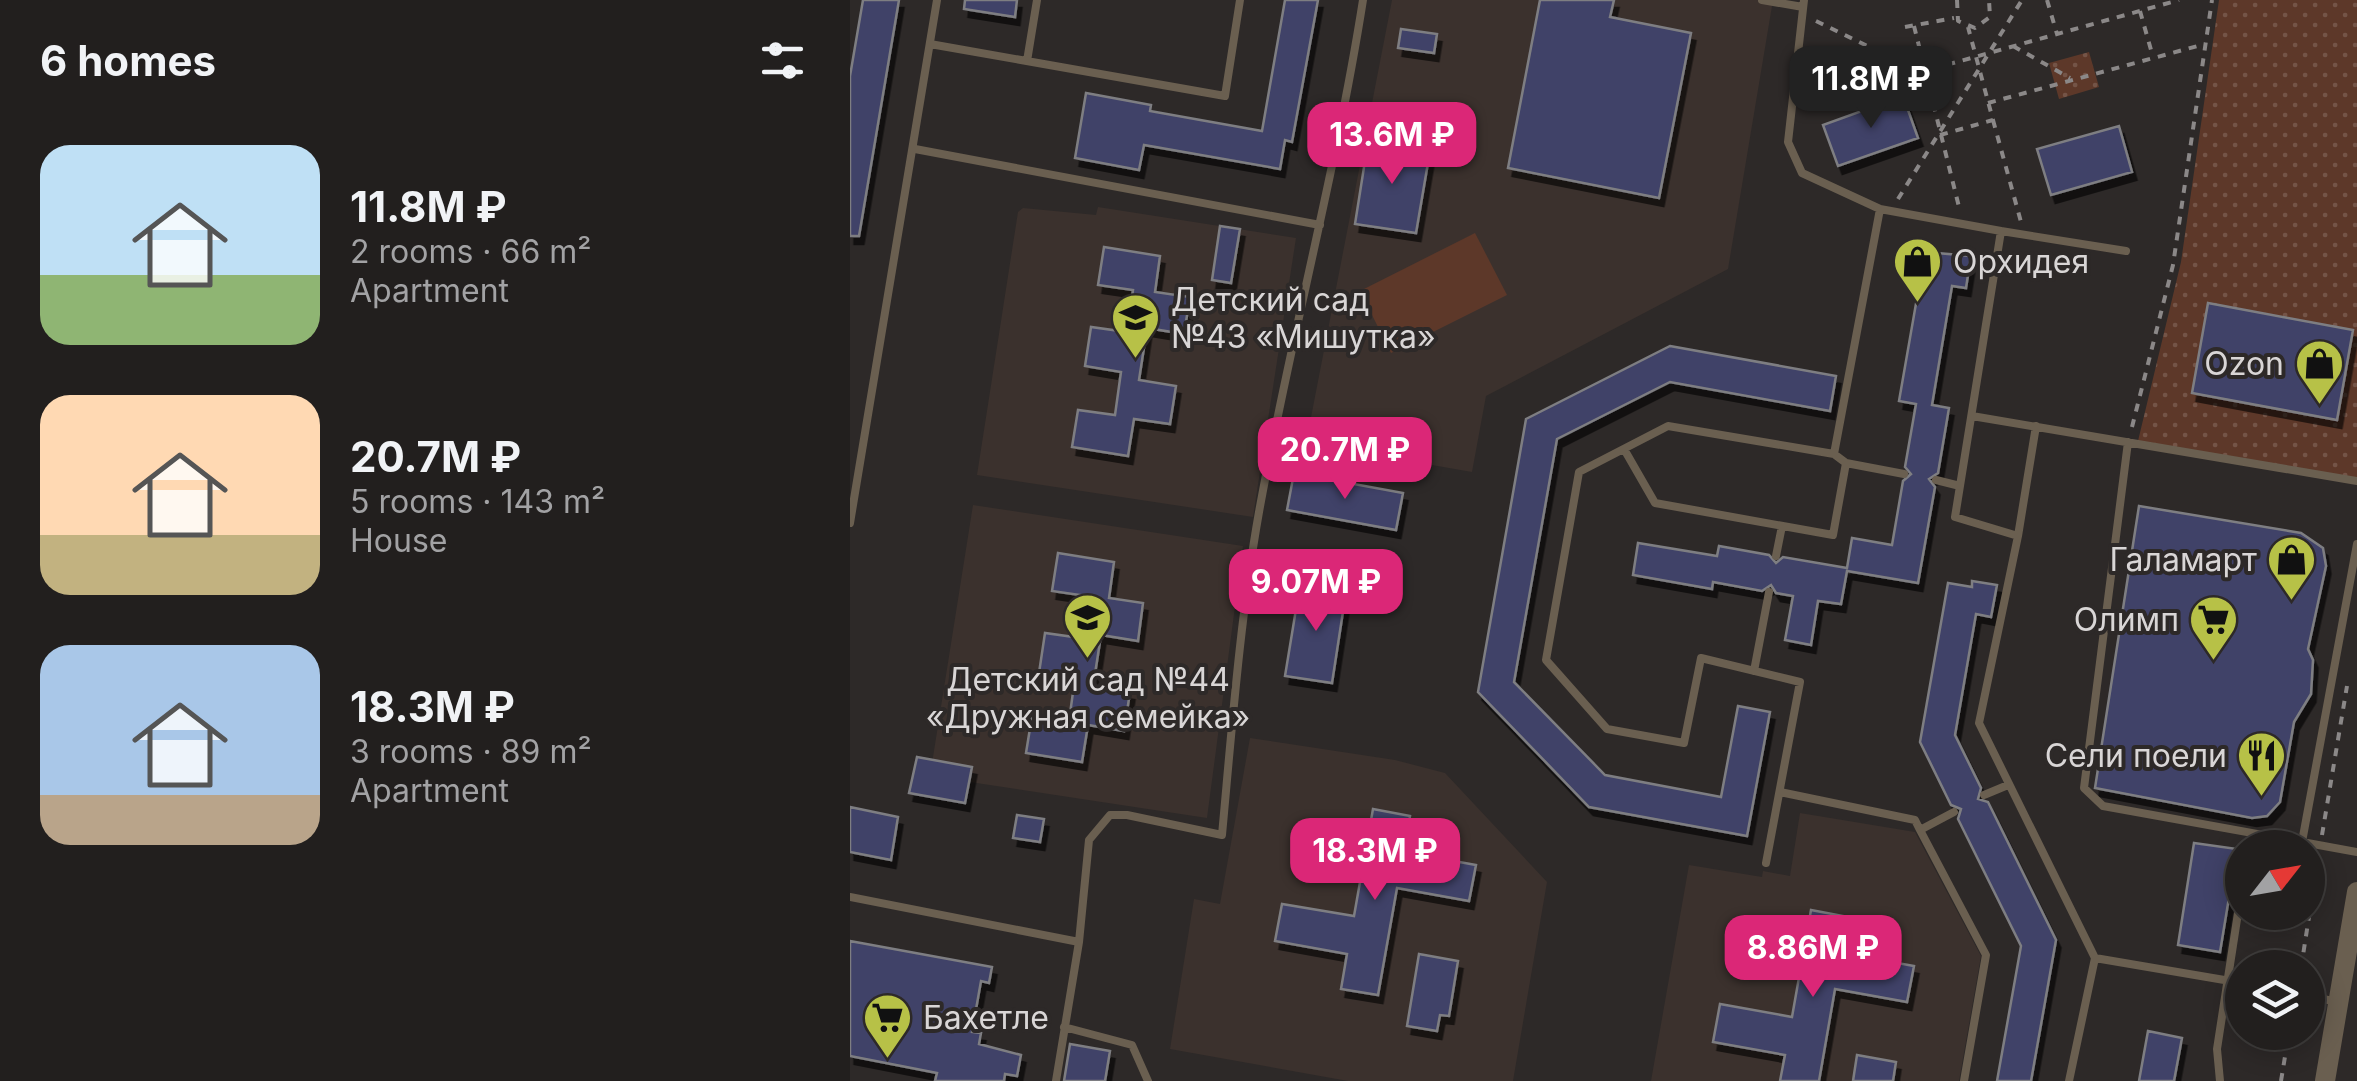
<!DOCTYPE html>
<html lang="en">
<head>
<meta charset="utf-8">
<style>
	:root { --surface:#221f1e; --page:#2a2727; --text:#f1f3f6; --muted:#a2a2a4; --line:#3f3d3c; --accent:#db2777 }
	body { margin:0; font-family:Inter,sans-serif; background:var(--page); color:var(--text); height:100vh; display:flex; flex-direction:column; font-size:38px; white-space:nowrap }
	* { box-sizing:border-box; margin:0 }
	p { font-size:32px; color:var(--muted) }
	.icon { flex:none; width:55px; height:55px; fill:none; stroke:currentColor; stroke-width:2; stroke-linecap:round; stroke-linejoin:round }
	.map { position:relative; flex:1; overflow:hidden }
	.panel { display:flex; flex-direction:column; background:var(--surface); width:850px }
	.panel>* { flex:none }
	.needle { width:65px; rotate:59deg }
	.controls { position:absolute; left:1375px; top:830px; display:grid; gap:20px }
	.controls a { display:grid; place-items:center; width:100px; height:100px; border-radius:50%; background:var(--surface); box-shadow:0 5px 25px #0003,0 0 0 2px var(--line); font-size:50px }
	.price { position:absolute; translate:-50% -85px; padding:0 22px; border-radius:20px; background:var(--accent); color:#fff; font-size:32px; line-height:65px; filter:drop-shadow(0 2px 5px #0008) }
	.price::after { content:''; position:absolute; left:50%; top:60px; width:30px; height:22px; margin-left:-15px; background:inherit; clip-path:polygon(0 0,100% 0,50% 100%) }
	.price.active { background:#222; color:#fff }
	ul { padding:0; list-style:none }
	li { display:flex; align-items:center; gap:30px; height:250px; padding:0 40px }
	li span { display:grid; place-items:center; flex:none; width:280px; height:200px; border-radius:30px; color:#555 }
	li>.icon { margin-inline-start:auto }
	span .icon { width:120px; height:120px; fill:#fffc; stroke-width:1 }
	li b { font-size:42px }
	h2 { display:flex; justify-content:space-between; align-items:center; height:120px; padding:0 40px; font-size:42px }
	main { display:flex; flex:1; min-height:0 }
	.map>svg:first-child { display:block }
	.built { fill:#3b312d }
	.grass { fill:url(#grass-dots) }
	.pitch { fill:#5d3829 }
	.building { fill:#404267; stroke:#7e7e82; stroke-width:2.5; filter:url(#shadow) }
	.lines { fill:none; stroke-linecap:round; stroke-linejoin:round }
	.path { stroke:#8b8888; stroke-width:4; stroke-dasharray:8 8; stroke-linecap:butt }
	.service { stroke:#6a5f50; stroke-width:8 }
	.tertiary { stroke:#6a5f50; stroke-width:20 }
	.labels { text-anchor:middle; stroke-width:8; stroke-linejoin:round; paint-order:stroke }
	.poi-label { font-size:32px; fill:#d9d6d6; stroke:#2d2928; text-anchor:end }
</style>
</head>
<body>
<main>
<section class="panel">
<h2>6 homes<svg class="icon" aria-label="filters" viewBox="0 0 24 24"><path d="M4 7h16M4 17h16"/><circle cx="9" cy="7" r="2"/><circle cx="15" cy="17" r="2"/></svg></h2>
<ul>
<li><span style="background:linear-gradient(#bfe0f5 65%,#8fb573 0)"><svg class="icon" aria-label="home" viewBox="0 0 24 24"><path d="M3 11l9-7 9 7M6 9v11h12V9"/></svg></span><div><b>11.8M ₽</b><p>2 rooms · 66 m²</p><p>Apartment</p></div></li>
<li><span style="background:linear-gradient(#ffd9b3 70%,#c2b280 0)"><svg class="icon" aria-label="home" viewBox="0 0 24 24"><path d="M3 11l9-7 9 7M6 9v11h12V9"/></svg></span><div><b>20.7M ₽</b><p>5 rooms · 143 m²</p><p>House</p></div></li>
<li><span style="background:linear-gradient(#a9c7e8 75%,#b9a48a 0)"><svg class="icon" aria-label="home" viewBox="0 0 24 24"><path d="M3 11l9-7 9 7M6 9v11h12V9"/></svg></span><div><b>18.3M ₽</b><p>3 rooms · 89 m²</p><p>Apartment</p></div></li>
</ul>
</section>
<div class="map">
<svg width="1507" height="1081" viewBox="0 0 1507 1081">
	<defs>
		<pattern id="grass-dots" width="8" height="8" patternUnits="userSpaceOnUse" patternTransform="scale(2.5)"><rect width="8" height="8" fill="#5d3829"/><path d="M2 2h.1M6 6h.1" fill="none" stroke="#745447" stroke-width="1.8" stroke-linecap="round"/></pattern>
		<filter id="shadow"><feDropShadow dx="4.5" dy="8" stdDeviation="0" flood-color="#0009"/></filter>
	</defs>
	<rect width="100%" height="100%" fill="#2d2928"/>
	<!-- built -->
	<path class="built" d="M542,0H923L878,269L636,396L622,472L456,443Z
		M248,207L446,238L403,517L127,475L168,212L173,208L246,215Z
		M123,505L393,546L357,818L80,776Z
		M400,738L545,760L595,773L697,882L663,1081H498L320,1049L344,899L370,904Z
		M950,813L1065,832L1131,956L1109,1081H801L839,865L912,877L913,871L940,876Z"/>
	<!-- grass -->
	<path class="grass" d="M1369,0H1507V478L1288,441L1331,262Z
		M1239,52L1249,87L1209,99L1199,63Z"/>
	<!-- pitch -->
	<path class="pitch" d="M625,233L657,295L541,353L510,291Z"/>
	<!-- building -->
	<path class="building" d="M13,0H49L9,236H0V76Z
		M115,0H167L165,17L114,9Z
		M435,0H468L442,142L435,140L430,169L294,145L289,170L225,158L236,93L301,105L300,111L412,131Z
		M690,0H764L760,17L841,33L809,198L658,168Z
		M551,29L587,34L584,53L548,48Z
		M1053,96L1068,138L988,166L973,125Z
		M1269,126L1282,172L1201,195L1187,149Z
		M518,142L580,151L566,233L505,224Z
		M370,226L390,229L381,283L362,280Z
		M254,247L310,256L305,292L340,297L334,334L297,328L289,380L326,386L320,424L284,419L278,456L222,447L228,410L265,415L271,372L235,366L241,327L277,332L283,290L248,285Z
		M1075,252L1121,256L1116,288L1102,286L1082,405L1099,408L1088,473L1079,479L1085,487L1068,583L997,571L991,604L968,601L961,645L935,640L943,596L926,593L921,585L912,591L863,582L862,589L783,575L788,543L867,556L869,546L919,555L926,563L933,557L997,568L1002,538L1042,545L1053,481L1061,474L1055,467L1066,404L1049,401Z
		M1358,303L1503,330L1487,420L1342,393Z
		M820,346L986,376L980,411L820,382L707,439L664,682L755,775L871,797L888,706L920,712L897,836L739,807L628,692L676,419Z
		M444,473L553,493L546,530L437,510Z
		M1289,506L1451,533L1473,548L1476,566L1458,649L1463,660L1461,694L1444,722L1430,802L1417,816L1402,818L1245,788Z
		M208,553L264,562L259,598L293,603L288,641L251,635L243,687L280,692L274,731L238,725L232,762L176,753L182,716L219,721L225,678L189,673L195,633L231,638L237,596L202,591Z
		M1122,581L1147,585L1141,617L1126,614L1105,735L1131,788L1128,799L1138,802L1206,940L1181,1081H1147L1171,946L1108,819L1111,809L1101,805L1070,742L1098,583L1122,587Z
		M450,585L496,592L482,683L435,676Z
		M67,757L122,767L115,803L59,793Z
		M0,807L48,817L41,860L0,852Z
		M523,809L560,816L554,852L626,865L619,901L547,888L528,995L491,989L497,954L425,941L432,904L504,916Z
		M167,815L194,819L190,842L163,838Z
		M1344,843L1387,849L1370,952L1328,945Z
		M961,910L998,917L992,953L1064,966L1057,1002L985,989L969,1081H930L935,1055L863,1042L870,1004L942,1017Z
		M0,941L142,967L139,983L131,981L122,1032L131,1033L129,1044L171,1055L167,1076L155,1074L154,1081H85L87,1073L0,1056Z
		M569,954L608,961L599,1016L590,1015L587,1031L557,1026Z
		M1298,1031L1332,1038L1324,1081H1289Z
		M220,1044L260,1051L255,1081H214Z
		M1007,1055L1046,1062L1043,1081H1003Z"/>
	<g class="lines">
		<!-- path -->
		<path class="path" d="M1107,0L1108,21L1125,28L1140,17L1139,0
			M1197,0L1207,34
			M1290,11L1303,57
			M966,21L1071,72L1329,0
			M1064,26L1110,211
			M1055,27L1104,18
			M1163,46L1220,78
			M1138,103L1355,44
			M1143,120L1171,222
			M1090,135L1143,120L1118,27
			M1048,199L1172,0
			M1282,427L1323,265L1362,0
			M1472,835L1497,686
			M1451,968L1468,859
			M1431,1081L1439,1032"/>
		<!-- service -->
		<path class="service" d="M912,0L953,7
			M954,0L938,142L952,173L1030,209
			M80,44L375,96L390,0
			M177,61L187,0
			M65,149L470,225
			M1151,231L1276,251
			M1122,416L1507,481
			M1278,442L1234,788L1253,806L1452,842
			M774,449L805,503L983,535L996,463L984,454
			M996,463L1054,474
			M1086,480L1110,486
			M0,523L87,0
			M1168,536L1186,426
			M1507,544L1452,842L1507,852
			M926,556L932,526
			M904,671L919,592
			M930,792L1065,820L1070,830
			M1134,795L1158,785
			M1104,812L1070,830L1136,955L1114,1081
			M916,863L950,682L851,658L834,743L757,729L696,660L729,472L818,426L984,454L1030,209L1151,231L1105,517L1168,536L1129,723L1245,958
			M0,897L229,942L206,1081
			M229,942L239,840L260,815H277L372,835C382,727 390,619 409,512C440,340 486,172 513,0
			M1458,996L1488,1002
			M214,1027L282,1045L298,1081
			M1219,1081L1245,958L1392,983
			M1370,1081L1367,1049L1392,887"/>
		<!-- tertiary -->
		<path class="tertiary" d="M1475,1081L1507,892"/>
	</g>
	<!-- icons -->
	<defs>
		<symbol id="shop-pin" viewBox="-11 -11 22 30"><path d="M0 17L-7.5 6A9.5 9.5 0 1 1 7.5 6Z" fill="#b7c147" stroke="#2d2928"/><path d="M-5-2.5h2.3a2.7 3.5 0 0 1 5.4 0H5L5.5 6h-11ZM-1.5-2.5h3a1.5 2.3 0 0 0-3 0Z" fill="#111"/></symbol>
		<symbol id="school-pin" viewBox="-11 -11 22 30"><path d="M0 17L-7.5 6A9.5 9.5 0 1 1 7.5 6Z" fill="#b7c147" stroke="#2d2928"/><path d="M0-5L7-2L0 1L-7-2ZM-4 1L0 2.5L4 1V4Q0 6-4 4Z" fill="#111"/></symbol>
		<symbol id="supermarket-pin" viewBox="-11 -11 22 30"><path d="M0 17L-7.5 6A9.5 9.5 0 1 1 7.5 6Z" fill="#b7c147" stroke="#2d2928"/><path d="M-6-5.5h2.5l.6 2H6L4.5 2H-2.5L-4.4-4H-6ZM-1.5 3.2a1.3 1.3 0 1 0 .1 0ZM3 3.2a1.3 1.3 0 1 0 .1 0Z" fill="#111"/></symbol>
		<symbol id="restaurant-pin" viewBox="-11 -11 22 30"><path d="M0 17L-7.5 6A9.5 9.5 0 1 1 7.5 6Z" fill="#b7c147" stroke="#2d2928"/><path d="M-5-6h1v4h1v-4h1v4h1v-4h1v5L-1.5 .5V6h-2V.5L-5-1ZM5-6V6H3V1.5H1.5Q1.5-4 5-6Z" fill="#111"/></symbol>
	</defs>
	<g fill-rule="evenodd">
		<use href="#shop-pin" x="1040" y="234" width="55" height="75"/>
		<use href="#school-pin" x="258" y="290" width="55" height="75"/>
		<use href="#shop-pin" x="1442" y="336" width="55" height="75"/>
		<use href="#shop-pin" x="1414" y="532" width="55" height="75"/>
		<use href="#school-pin" x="210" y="590" width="55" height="75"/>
		<use href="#supermarket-pin" x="1336" y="592" width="55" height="75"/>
		<use href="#restaurant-pin" x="1384" y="728" width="55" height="75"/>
		<use href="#supermarket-pin" x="10" y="990" width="55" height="75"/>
	</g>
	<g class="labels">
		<!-- poi labels -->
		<g class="poi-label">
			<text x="1103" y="273" text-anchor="start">Орхидея</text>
			<text x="321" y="311" text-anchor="start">Детский сад<tspan x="321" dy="37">№43 «Мишутка»</tspan></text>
			<text x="1434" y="375">Ozon</text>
			<text x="1407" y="571">Галамарт</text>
			<text x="1329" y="631">Олимп</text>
			<text x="238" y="691" text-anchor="middle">Детский сад №44<tspan x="238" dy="37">«Дружная семейка»</tspan></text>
			<text x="1377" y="767">Сели поели</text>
			<text x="73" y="1029" text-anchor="start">Бахетле</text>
		</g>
	</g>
</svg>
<div class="controls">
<a><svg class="needle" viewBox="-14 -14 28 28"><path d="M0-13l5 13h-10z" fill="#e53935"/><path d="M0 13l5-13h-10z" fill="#a2a2a4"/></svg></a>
<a><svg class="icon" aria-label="layers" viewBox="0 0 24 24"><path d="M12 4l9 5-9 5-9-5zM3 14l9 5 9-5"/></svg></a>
</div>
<b class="price active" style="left:1021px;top:131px">11.8M ₽</b>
<b class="price" style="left:542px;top:187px">13.6M ₽</b>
<b class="price" style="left:495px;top:502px">20.7M ₽</b>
<b class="price" style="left:466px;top:634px">9.07M ₽</b>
<b class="price" style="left:525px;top:903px">18.3M ₽</b>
<b class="price" style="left:963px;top:1000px">8.86M ₽</b>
</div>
</main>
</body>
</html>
